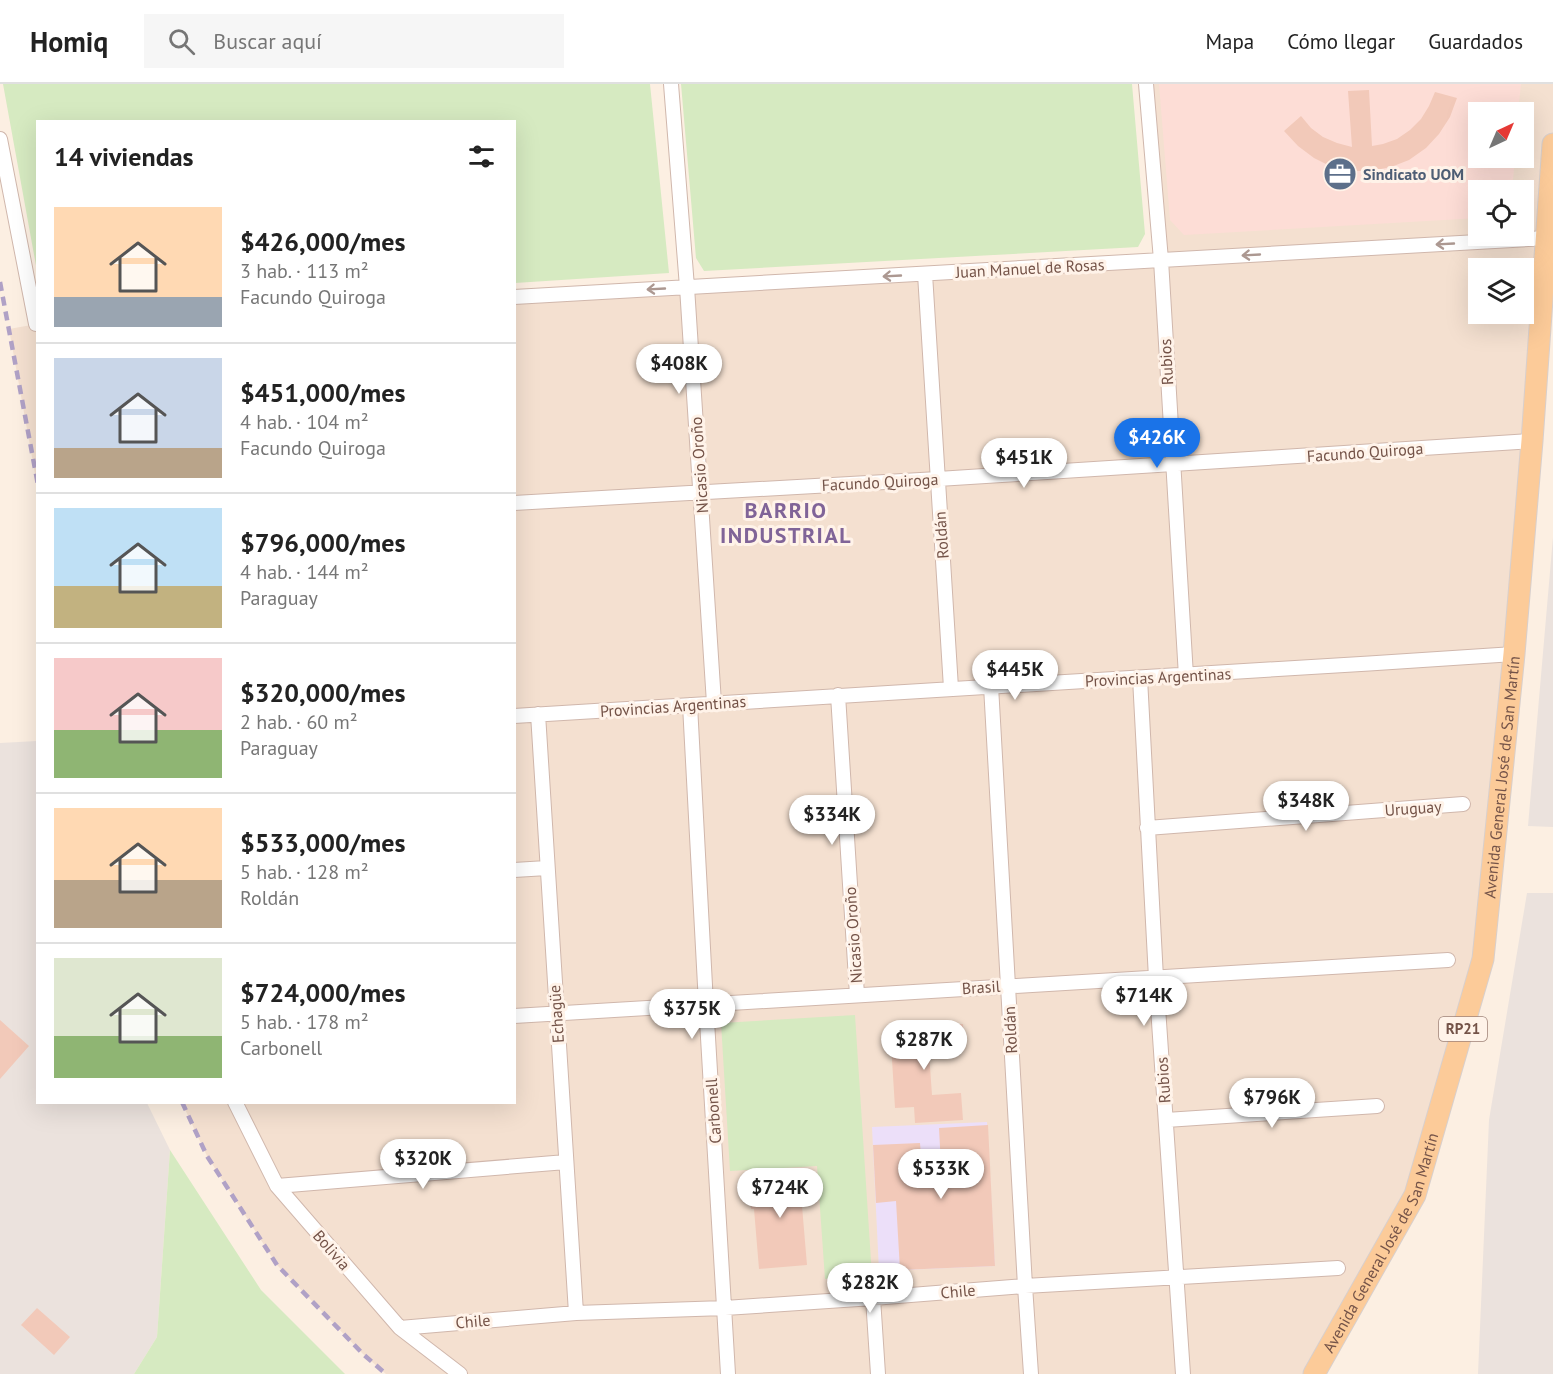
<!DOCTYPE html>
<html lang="es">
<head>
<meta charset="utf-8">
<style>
	:root { --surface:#fff; --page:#f6f6f6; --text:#222; --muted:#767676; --line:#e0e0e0; --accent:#1a73e8 }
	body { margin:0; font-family:"PT Sans",sans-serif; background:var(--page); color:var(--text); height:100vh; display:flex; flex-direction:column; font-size:22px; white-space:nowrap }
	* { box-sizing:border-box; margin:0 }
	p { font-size:20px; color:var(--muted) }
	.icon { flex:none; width:33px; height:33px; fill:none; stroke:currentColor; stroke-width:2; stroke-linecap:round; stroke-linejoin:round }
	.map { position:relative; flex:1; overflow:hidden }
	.panel { position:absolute; left:36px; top:36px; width:480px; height:984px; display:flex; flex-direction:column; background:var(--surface); border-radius:0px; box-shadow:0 6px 24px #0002 }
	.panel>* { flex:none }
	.needle { width:39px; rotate:44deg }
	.tools { position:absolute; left:1468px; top:18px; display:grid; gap:12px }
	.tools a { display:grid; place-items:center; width:66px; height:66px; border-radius:0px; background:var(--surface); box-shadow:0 6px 24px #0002; font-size:30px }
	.price { position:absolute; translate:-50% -51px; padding:0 14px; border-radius:21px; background:#fff; color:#222; font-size:20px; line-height:39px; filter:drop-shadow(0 2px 3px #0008) }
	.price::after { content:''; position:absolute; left:50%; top:36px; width:18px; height:14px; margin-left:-9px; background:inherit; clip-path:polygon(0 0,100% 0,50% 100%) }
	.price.selected { background:var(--accent); color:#fff }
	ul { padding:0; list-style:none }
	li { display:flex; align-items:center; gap:18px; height:150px; padding:0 18px }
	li+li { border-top:2px solid var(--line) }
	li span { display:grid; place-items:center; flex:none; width:168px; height:120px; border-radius:0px; color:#555 }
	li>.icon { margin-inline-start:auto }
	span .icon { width:72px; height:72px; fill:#fffc; stroke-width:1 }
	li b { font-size:26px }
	h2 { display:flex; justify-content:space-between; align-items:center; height:72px; padding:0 18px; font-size:26px }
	header { display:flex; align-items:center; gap:36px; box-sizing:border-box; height:84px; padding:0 30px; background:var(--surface); border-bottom:2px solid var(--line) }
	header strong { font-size:28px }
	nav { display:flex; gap:33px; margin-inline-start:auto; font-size:21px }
	.search { width:420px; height:54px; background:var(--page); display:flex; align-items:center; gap:15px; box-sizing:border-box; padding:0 21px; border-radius:0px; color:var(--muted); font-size:22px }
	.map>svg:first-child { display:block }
	.residential { fill:#f4e0d0; fill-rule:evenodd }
	.commercial { fill:#fdddd6 }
	.industrial { fill:#ebe2dd }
	.education { fill:#ecdff9 }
	.green { fill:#d6eac1 }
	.building { fill:#f2c9b9 }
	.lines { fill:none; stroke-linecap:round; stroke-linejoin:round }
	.street-casing { stroke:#d0b7ac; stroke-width:16 }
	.primary-casing { stroke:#d8cfcc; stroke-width:23 }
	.street { stroke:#fff; stroke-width:14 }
	.primary { stroke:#fccb99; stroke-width:21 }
	.rail { stroke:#b0a1c6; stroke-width:4.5; stroke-dasharray:9 6; stroke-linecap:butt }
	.oneway { stroke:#ac9891 }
	.labels { text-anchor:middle; stroke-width:6; stroke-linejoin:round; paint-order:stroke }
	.shield { fill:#fff3e9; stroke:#9e8378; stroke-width:1.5 }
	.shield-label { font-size:15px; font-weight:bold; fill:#745348 }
	.service-label { font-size:16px; font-weight:bold; fill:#4e5e75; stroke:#fff3e9; text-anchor:start }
	.street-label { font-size:16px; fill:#745348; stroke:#fff3e9 }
	.district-label { font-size:22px; font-weight:bold; letter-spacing:1.5px; fill:#806498; stroke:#fff3e9 }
</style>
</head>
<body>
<header>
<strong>Homiq</strong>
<div class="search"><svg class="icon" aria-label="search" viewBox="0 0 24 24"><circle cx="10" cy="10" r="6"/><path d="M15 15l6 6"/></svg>Buscar aquí</div>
<nav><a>Mapa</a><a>Cómo llegar</a><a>Guardados</a></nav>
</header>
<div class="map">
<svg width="1553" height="1290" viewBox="0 0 1553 1290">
	<rect width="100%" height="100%" fill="#fcefe2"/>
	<!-- residential -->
	<path class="residential" d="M1146,0H1553V60L1483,875L1415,1111L1314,1290H386L363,1270L277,1181L207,1072L182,1019L514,1018L515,213L1160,176ZM1479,28H1524V74H1479ZM1479,106H1524V152H1479ZM1479,184H1524V230H1479Z
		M37,240V401L9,245Z"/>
	<!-- commercial -->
	<path class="commercial" d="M1159,0H1521L1518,28H1479V74H1515L1512,106H1479V134L1184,151L1170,136Z"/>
	<!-- industrial -->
	<path class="industrial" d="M1553,453V743L1528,742Z
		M37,657L38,1018L147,1019L170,1066L157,1253L134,1290H0V659Z
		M1527,809H1553V1290H1478L1489,1036Z"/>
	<!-- education -->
	<path class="education" d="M987,1038L995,1182L879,1187L872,1043Z"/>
	<!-- green -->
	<path class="green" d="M3,0H650L669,189L515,199L514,38H38L37,187Z
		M681,0H1132L1145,150L1138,163L704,187L696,174Z
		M855,931L872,1192L825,1195L817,1082L730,1087L721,939Z
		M170,1066L261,1206L345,1290H134L157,1253Z"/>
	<!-- building -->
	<path class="building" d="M1369,6L1372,62L1383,60L1397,55L1410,46L1421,35L1429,22L1435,8L1457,14L1450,33L1439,50L1426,64L1409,76L1391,83L1371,87H1351L1332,83L1314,74L1298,62L1284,47L1301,32L1311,44L1323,53L1337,59L1352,63L1348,7Z
		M0,936L29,962L0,995Z
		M963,940L964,967L929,969L932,1011L961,1009L963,1036L915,1039L914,1023L895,1024L890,944Z
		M988,1041L995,1182L900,1186L896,1117L876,1119L873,1061L920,1059L922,1083L941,1082L939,1044Z
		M809,1089L812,1121L802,1122L807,1181L759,1185L754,1125H751L748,1094Z
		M37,1224L70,1253L54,1271L21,1241Z"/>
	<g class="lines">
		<defs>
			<path id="street" d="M671,0L687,203L714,619
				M1146,0L1161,176L1186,592
				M0,55L36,240H38
				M925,190L951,604
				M514,213L1546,154
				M514,419L938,395L1532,357
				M1140,594L1156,894L1183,1290
				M991,602L1025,1202L1031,1290
				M838,611L857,911
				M690,621L706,920L728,1290
				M538,630L576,1229
				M514,632C848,611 1181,592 1514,570
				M1147,744L1463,720
				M514,786L547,784
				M514,932L1448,876
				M235,1018L277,1102L400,1244L460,1290
				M1166,1036L1377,1022
				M277,1102L566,1078
				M873,1214L878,1290
				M400,1244L576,1229L725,1224L873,1214L1025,1202L1338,1184"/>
			<g id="primary">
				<path id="s1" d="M1314,1290L1415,1111L1483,875L1514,570L1532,357L1553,60"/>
			</g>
		</defs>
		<!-- street casing -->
		<use href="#street" class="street-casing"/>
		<!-- primary casing -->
		<use href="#primary" class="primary-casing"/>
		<!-- street -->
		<use href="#street" class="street"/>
		<!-- primary -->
		<use href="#primary" class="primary"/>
		<!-- rail -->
		<path class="rail" d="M0,198L38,401
			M182,1018L207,1072L277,1181L363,1270L386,1290"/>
	</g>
	<!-- one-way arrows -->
	<defs><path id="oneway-shaft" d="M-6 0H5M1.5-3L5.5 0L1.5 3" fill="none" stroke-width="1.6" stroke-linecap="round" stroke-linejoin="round" transform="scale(1.5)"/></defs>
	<g class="oneway">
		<use href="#oneway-shaft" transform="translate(1445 160) rotate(177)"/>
		<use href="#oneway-shaft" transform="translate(1251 171) rotate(177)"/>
		<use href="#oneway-shaft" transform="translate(892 192) rotate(177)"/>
		<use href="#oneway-shaft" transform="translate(656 205) rotate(177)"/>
	</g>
	<!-- icons -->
	<defs>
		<symbol id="office-disc" viewBox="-11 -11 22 22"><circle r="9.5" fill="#5c6f8a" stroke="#fff3e9"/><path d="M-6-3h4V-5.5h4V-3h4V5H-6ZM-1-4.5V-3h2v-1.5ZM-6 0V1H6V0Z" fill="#fff"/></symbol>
	</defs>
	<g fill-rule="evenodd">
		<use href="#office-disc" x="1321" y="71" width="38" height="38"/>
	</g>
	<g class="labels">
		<!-- shield labels -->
		<rect class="shield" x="1439" y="933" width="48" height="24" rx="4.5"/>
		<g class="shield-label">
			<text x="1463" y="950">RP21</text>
		</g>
		<!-- service labels -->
		<g class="service-label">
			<text x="1363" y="96">Sindicato UOM</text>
		</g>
		<!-- street labels -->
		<g class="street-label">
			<text transform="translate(1030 184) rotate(-3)" y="6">Juan Manuel de Rosas</text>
			<text transform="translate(1166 278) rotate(-93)" y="6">Rubios</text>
			<text transform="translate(1365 368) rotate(-4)" y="6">Facundo Quiroga</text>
			<text transform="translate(699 381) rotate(-94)" y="6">Nicasio Oroño</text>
			<text transform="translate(880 398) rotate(-3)" y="6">Facundo Quiroga</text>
			<text transform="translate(941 451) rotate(-94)" y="6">Roldán</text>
			<text transform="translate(1158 593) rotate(-3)" y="6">Provincias Argentinas</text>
			<text transform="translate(673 622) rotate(-4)" y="6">Provincias Argentinas</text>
			<text dy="6" stroke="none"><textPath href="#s1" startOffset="634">Avenida General José de San Martín</textPath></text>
			<text transform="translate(1413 724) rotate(-4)" y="6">Uruguay</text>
			<text transform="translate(853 851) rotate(-94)" y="6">Nicasio Oroño</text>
			<text transform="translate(981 903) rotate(-4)" y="6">Brasil</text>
			<text transform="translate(556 930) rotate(-94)" y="6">Echagüe</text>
			<text transform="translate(1010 946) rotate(-93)" y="6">Roldán</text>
			<text transform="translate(1163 996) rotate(-94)" y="6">Rubios</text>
			<text transform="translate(713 1027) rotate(-94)" y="6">Carbonell</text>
			<text dy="6" stroke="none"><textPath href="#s1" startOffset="148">Avenida General José de San Martín</textPath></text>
			<text transform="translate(332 1166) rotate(49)" y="6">Bolivia</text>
			<text transform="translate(958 1207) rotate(-5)" y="6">Chile</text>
			<text transform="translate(473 1237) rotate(-5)" y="6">Chile</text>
		</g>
		<!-- district labels -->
		<g class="district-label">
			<text x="786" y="434">BARRIO<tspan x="786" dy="25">INDUSTRIAL</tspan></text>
		</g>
	</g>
</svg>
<div class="tools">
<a><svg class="needle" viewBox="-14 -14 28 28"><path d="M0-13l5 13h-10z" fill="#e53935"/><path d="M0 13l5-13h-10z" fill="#767676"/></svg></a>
<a><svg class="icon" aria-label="locate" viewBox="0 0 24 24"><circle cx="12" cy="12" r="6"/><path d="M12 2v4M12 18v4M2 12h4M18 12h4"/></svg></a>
<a><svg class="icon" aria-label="layers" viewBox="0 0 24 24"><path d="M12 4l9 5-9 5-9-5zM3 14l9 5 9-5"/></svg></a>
</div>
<b class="price" style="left:679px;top:311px">$408K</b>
<b class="price selected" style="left:1157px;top:385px">$426K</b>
<b class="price" style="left:1024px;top:405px">$451K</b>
<b class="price" style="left:1015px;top:617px">$445K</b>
<b class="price" style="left:1306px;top:748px">$348K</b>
<b class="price" style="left:832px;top:762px">$334K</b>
<b class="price" style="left:1144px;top:943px">$714K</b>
<b class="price" style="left:692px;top:956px">$375K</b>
<b class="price" style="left:924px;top:987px">$287K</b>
<b class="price" style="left:1272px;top:1045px">$796K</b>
<b class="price" style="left:423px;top:1106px">$320K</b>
<b class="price" style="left:941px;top:1116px">$533K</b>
<b class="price" style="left:780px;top:1135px">$724K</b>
<b class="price" style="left:870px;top:1230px">$282K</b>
<section class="panel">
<h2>14 viviendas<svg class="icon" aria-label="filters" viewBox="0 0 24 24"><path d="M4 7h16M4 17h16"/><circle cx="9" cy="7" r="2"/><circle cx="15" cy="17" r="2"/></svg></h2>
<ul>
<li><span style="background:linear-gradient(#ffd9b3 75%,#9aa5b1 0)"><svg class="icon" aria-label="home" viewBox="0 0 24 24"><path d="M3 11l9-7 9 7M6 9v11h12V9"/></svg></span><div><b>$426,000/mes</b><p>3 hab. · 113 m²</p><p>Facundo Quiroga</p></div></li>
<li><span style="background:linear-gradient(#c9d6e8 75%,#b9a48a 0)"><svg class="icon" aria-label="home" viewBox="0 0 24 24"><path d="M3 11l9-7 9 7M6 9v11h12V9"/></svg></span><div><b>$451,000/mes</b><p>4 hab. · 104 m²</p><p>Facundo Quiroga</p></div></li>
<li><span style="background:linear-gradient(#bfe0f5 65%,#c2b280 0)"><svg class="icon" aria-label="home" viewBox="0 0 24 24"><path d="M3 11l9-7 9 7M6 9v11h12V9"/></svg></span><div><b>$796,000/mes</b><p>4 hab. · 144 m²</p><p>Paraguay</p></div></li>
<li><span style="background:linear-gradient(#f6c9c9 60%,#8fb573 0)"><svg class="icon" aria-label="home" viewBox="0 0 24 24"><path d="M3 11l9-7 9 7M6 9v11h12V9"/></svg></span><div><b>$320,000/mes</b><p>2 hab. · 60 m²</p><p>Paraguay</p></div></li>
<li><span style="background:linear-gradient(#ffd9b3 60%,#b9a48a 0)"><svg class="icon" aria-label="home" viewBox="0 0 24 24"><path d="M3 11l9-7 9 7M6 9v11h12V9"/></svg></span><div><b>$533,000/mes</b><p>5 hab. · 128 m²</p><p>Roldán</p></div></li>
<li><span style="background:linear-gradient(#dfe7d0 65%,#8fb573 0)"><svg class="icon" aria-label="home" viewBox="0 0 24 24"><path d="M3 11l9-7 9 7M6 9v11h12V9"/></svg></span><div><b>$724,000/mes</b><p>5 hab. · 178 m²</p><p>Carbonell</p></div></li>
</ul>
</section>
</div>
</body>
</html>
